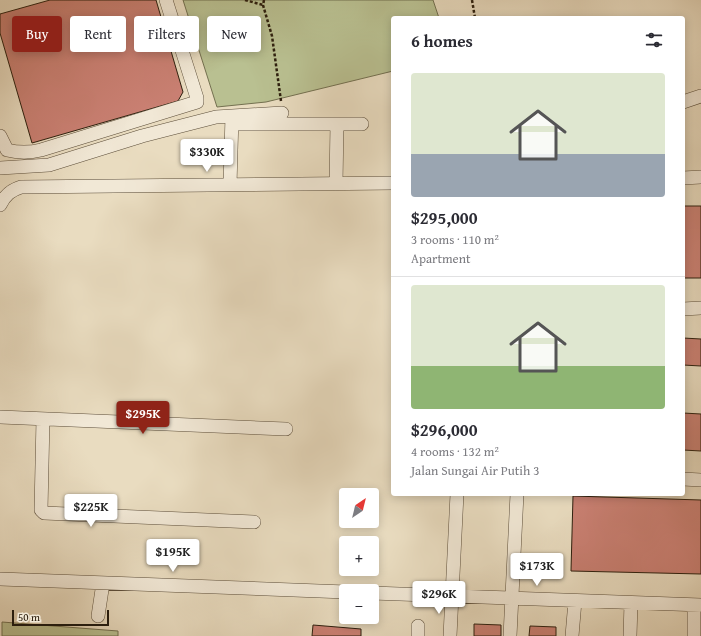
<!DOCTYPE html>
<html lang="en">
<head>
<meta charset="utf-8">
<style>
	:root { --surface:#fff; --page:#f2f2f3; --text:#2b2b33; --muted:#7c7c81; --line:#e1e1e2; --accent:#8f2418 }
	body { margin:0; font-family:"Gentium Book Plus",serif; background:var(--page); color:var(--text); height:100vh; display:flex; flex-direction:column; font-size:15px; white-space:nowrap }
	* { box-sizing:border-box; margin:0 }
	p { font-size:13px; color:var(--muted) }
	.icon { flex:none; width:22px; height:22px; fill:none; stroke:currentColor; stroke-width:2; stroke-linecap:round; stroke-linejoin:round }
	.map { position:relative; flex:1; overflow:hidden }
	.sheet { position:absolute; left:391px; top:16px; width:294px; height:480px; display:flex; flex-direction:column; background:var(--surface); border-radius:4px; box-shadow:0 2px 10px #0003 }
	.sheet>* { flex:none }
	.banner { position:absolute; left:12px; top:16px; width:319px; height:36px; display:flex; gap:8px }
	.needle { width:26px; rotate:35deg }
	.controls { position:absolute; left:339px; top:488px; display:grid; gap:8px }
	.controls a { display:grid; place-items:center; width:40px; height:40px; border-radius:4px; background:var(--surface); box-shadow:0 2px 10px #0003; font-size:20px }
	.scale { position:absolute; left:12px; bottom:10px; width:97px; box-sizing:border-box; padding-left:4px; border:2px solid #2d1f0e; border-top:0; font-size:11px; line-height:14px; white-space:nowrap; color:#2d1f0e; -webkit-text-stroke:3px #f1e8d6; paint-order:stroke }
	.price { position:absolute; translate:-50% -34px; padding:0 9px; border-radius:4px; background:#fff; color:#222; font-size:13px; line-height:26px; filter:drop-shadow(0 1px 2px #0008) }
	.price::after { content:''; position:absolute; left:50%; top:24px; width:12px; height:9px; margin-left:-6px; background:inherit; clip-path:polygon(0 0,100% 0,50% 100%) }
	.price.active { background:var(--accent); color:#fff }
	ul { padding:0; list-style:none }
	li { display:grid; align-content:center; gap:8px; height:212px; padding:0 20px }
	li+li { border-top:1px solid var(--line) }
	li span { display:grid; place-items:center; height:124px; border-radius:4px; color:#555 }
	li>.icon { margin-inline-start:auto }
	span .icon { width:72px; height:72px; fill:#fffc; stroke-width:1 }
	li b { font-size:17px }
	h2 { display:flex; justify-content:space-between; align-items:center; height:48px; padding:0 20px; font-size:17px }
	.pill { padding:0 14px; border-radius:4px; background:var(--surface); box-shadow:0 2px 10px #0003; font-size:14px; line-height:36px }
	.pill.active { background:var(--accent); color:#fff }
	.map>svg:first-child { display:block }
	.green { fill:#b9c091; stroke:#737050 }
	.building { fill:#ca8073; stroke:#2d1f0e }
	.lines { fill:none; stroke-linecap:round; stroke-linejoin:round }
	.minor-casing { stroke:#5c4e3a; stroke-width:14 }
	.path { stroke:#2d1f0e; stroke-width:2.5; stroke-dasharray:3 2; stroke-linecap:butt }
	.minor { stroke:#f1e8d6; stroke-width:13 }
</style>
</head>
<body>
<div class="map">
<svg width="701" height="636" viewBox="0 0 701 636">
	<rect width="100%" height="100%" fill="#e9dcc0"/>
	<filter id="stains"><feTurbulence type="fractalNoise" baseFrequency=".005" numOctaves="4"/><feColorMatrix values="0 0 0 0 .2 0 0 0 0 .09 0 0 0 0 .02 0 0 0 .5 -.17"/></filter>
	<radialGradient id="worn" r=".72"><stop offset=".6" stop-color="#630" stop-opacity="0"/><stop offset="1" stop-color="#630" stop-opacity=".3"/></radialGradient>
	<!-- green -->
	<path class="green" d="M183,0H433L439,18H393V71L266,102L217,107Z
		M2,622L118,631V636H2Z"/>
	<!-- building -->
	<path class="building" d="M50,0H156L183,92L178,101L32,143L0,33V14Z
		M683,206H701V278H683Z
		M683,338L701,339V366L683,365Z
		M683,413L701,414V451L683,450Z
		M573,496L701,500V574L571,571Z
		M474,624L501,625V636H474Z
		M313,625L361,629V636H312Z
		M530,626L556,627V636H529Z"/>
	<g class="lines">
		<defs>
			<path id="minor" d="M683,102L701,96
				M232,124H362
				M0,136L7,150C19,153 29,153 41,150L197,102V98L166,0
				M0,168L49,165L142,136L216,117L282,113
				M683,178L701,177
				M336,184L337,124
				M230,185L232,116
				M0,205C5,195 11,190 21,187L393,183
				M683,309L701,308
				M0,417L286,429
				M43,419L41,510L44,513L254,522
				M683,479L701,480
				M0,579L346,592
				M372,593L701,605
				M98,616L103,583
				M418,636V626
				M450,636L457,494
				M510,636L517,494
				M572,636L575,601
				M630,636L631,603
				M694,636V605"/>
		</defs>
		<!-- minor casing -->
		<use href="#minor" class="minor-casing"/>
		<!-- path -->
		<path class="path" d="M245,0L263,5
			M264,0L263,5L272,36L281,101
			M472,0L475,18"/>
		<!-- minor -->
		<use href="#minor" class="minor"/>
	</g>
	<rect width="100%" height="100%" filter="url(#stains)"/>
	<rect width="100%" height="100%" fill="url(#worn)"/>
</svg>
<div class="controls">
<a><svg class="needle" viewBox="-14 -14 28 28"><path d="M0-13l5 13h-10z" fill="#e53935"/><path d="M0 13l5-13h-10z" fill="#7c7c81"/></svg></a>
<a>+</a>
<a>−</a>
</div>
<div class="scale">50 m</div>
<b class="price" style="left:207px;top:173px">$330K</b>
<b class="price active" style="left:143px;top:435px">$295K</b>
<b class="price" style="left:91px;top:528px">$225K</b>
<b class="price" style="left:173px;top:573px">$195K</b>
<b class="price" style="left:537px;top:587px">$173K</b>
<b class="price" style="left:439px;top:615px">$296K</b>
<div class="banner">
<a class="pill active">Buy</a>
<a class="pill">Rent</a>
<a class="pill">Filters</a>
<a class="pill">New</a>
</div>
<section class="sheet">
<h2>6 homes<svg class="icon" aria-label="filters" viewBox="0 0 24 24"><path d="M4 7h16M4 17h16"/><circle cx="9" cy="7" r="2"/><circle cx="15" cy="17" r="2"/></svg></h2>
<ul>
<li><span style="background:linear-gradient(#dfe7d0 65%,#9aa5b1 0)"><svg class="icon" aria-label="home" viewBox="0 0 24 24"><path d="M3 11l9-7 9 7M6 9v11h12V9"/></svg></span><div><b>$295,000</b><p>3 rooms · 110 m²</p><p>Apartment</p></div></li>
<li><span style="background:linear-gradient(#dfe7d0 65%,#8fb573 0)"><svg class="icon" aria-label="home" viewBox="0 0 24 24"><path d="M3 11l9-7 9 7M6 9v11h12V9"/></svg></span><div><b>$296,000</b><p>4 rooms · 132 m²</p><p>Jalan Sungai Air Putih 3</p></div></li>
</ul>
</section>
</div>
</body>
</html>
